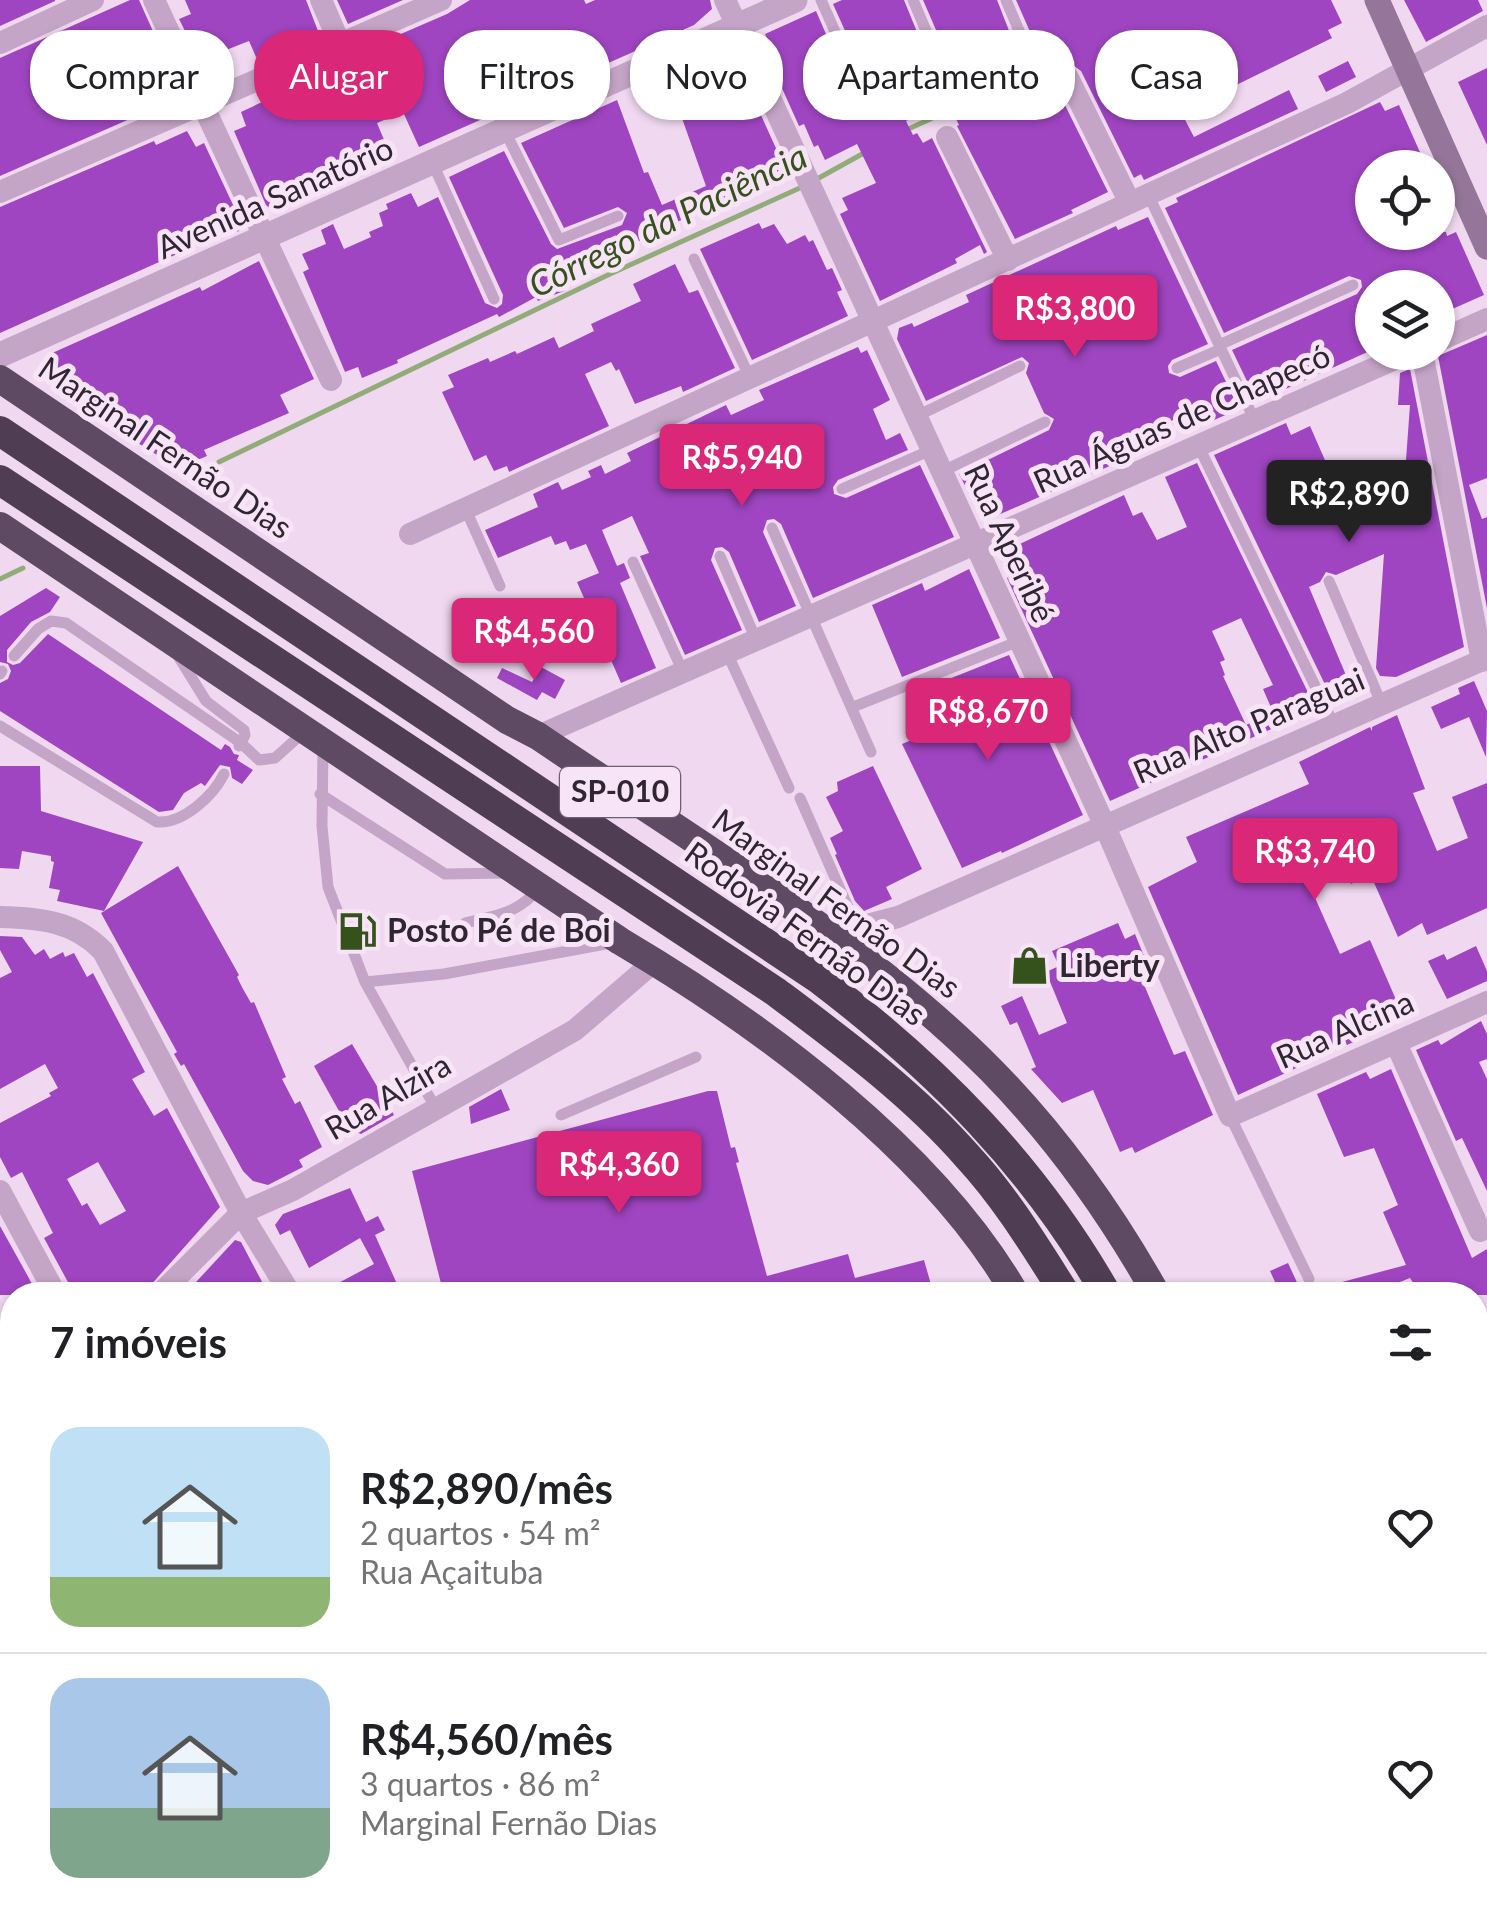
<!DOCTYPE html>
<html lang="pt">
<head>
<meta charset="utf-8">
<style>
	:root { --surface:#fff; --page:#f6f6f6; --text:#202124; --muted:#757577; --line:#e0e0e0; --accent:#db2777 }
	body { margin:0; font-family:Lato,sans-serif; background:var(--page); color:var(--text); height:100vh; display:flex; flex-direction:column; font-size:38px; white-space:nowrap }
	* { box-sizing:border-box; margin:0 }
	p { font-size:32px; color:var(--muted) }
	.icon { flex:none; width:55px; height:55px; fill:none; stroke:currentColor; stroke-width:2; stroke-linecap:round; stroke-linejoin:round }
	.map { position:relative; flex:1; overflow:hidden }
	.drawer { position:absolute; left:0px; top:1282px; width:1488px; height:642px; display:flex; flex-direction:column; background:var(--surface); border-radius:40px 40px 0 0; box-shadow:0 2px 8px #0004 }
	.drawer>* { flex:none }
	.hud { position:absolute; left:30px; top:30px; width:1428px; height:90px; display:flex; gap:20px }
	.buttons { position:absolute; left:1355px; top:150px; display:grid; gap:20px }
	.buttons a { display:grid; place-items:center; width:100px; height:100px; border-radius:50%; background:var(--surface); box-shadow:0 2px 8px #0004; font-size:50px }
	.price { position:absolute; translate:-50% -85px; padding:0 22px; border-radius:10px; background:var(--accent); color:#fff; font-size:32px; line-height:65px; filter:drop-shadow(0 2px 5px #0008) }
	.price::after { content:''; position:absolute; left:50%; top:60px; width:30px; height:22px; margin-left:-15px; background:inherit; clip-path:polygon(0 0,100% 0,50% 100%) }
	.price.current { background:#222; color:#fff }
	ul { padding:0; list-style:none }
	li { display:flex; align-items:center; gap:30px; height:250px; padding:0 50px }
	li+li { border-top:2px solid var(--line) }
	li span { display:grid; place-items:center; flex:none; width:280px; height:200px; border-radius:30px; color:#555 }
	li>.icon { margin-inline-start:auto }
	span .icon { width:120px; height:120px; fill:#fffc; stroke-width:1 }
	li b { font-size:42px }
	h2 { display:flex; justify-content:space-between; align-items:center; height:120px; padding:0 50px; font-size:42px }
	.chip { padding:0 35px; border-radius:40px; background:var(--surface); box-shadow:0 2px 8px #0004; font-size:35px; line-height:90px }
	.chip.current { background:var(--accent); color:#fff }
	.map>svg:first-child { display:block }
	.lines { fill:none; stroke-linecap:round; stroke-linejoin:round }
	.stream { stroke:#91ac78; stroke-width:5 }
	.building { fill:#9f45c1; fill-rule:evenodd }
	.service { stroke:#c5a5c7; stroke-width:11 }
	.minor { stroke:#c5a5c7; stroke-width:22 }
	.tertiary { stroke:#c5a5c7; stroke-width:25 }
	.secondary { stroke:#95769a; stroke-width:25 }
	.trunk { stroke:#5f4a64; stroke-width:28 }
	.motorway { stroke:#4f3d54; stroke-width:30 }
	.labels { text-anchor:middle; stroke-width:10; stroke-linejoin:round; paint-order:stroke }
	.shield { fill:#f8e4f7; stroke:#6c5f6e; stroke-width:2.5 }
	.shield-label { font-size:30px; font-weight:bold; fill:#302633 }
	.street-label { font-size:32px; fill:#302633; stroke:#f8e4f7 }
	.poi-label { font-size:32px; font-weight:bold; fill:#302633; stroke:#f8e4f7; text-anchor:start }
	.water-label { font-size:35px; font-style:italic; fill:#35521d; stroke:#f8e4f7 }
</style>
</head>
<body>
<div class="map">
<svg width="1487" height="1924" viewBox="0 0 1487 1924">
	<rect width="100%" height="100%" fill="#f0d8f0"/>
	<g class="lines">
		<!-- stream -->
		<path class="stream" d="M904,131L1040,69
			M817,179L864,153
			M219,462L610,274L802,187
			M0,579L23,568"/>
	</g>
	<!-- building -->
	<path class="building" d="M0,0H55V1L0,26Z
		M130,0H139L182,96L0,176V58Z
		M185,0H306L320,36L292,49L289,41L256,57L249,41L211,56L206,44L194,49L179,19L191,14Z
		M337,0H403L348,24Z
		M470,0H584L586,4L595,0H710L712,9L694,25L419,147L403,112L377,123L392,159L274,212L266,205L234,131L246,126L241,112L279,94L276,88L447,14Z
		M842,0H904L941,91L949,96L908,116L910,119L906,121L913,135L917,133L923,143L932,138L987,252L984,254L980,245L955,259L957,263L880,301L840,214L848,210L842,198L876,183L857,144L825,160L818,145L814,147L804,124L799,126L763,46L769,43L765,34L816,11L859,110L866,115L873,114L877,102L833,4Z
		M923,0H997L1017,51L1023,56L959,90V83Z
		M1016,0H1331L1342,23L1328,30L1332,38L1181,112L1194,137L1289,90L1298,109L1144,180L1141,174L1134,178L1081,71L1070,63L1061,65L1053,76L1055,85L1108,192L1071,210L1073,213L1015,239L957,126L959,125L955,117L1041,83L1027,56L1034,52L1035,43Z
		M1404,0H1478L1483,11L1426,42Z
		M730,47L790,179L739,202H728L643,235L645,238L623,249L624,253L577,279L564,291L538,301L536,297L499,317L497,314L397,360L398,363L362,378L358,367L345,372L303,272L309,269L302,254L326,244L321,230L333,224L344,249L371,237L369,232L383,226L379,213L388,209L386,204L411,193L418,207L438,197L485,303L497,308L502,304L503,295L449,177L504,151L551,244L557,249L622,225L627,213L618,207L564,228L521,143L617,100L644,173L648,172L662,205L706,186L678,107L668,112L654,84Z
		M1348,61L1356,77L1326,92L1318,76Z
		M1487,68V145L1458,82Z
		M1380,102L1385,111L1399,105L1427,168H1372V232H1446L1447,236L1456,232L1484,295L1441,314L1444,322L1438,325V288H1372V350L1257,402L1232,350L1357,294L1362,287L1361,280L1349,276L1224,333L1165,208L1178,202L1176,198Z
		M187,131L196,147L204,143L242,224L239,231L234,233L231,226L202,238L204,242L0,333V207L154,141L156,145Z
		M1148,217L1208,344L1172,360L1168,366L1169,373L1180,377L1216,361L1239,409L1196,428L1193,422L1183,426L1180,417L1139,435L1146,450L989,519L981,516L959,474L1049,430L1054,419L1044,413L1026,373L1029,363L1022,357L926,401L897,339L899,328L912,323L914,327L969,302L966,295L1116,226L1118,230Z
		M759,223L762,229L774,224L787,244L805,235L809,242L813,240L827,270L832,268L842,290L837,292L848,316L752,360L700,249Z
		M259,261L314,379L280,395L289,413L204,450L207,456L178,468L72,402L50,354L200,287L202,291Z
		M675,264L689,293L698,290L735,368L683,392L681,386L635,404L619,369L616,371L611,362L585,374L609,426L509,472L507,466L494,471L486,455L474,461L442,392L454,387L448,375L488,358L490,362L515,351L517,354L554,337L559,348L594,331L591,324L641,301L633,284Z
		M1487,335V478L1469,485L1482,519L1487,517V608L1438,356Z
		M858,347L861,353L867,350L890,400L873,409L886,440L900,433L908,450L838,480L833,487L834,494L846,498L920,465L954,537L813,598L781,524L774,519L767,520L763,532L796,606L759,622L729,552L722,547L715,548L711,560L742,630L685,655L640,556L649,553L632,516L602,530L617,566L624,563L630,578L620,583L656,668L621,683L577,582L599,573L586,544L570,550L566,541L555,545L551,536L498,558L485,530L538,507L533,494L558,482L562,490L591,477L588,471L601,465L605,474L631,461L627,453L726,405L731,415L764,400L759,390Z
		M1410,369L1464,647L1396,677L1380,676L1376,668L1384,554L1336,575L1326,572L1320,582L1309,587L1353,692L1333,701L1214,455L1286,423L1291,435L1310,426L1353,524L1403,501L1410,405H1398L1400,373Z
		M1197,463L1316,709L1110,801L1007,578L1014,575L1007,550L1124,495L1133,516L1142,512L1157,540L1187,527L1165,477ZM1241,618L1273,685L1263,689L1273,712L1246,725L1223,676L1225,675L1220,662L1225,660L1212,631Z
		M969,569L1000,638L902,677L872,605L922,583L925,591Z
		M46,588L60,597L50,612L31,622L7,650V662L13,665L20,663L48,634L221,750L225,744L230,747L234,754L239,755L237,760L253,770L242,784L232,778L230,767L220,765L205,786L201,783L184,793L173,810L159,812L0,711V683L8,679L11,671L8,664L0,662V616Z
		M1009,655L1083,815L1002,853L1001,851L962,868L902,744L926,734L909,695Z
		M541,667L565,680L555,699L542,692L537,700L497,678L502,668L532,682Z
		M1474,681L1487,711L1486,757L1469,717L1441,729L1431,707L1460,694L1458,688Z
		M1397,715L1425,789L1413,793L1437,851L1468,838L1452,797L1487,783V908L1427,935L1422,923L1398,937L1372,878L1368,879L1367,876L1351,884L1343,866L1308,882L1340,954L1370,940L1404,1018L1347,1045L1344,1039L1307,1057L1309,1062L1238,1095L1148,887L1197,862L1186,837L1309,784L1299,762L1370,727L1372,731V727Z
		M0,766H40L41,811L143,842L104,911L57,901L60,890L49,888L54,862L51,861V856L22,851L19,869L0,868Z
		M873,766L922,869L886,887L892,899L864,911L855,901L835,855L837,854L830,838L843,831L826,797L838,791L837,782Z
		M178,866L239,975L237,977L243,989L251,1003L254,1002L286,1077L282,1079L295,1104L300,1101L322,1147L299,1160L303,1167L268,1185L253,1181L243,1171L184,1064L181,1066L174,1054L177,1052L101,913Z
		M1118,923L1125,939L1135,934L1146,961L1136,966L1174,1055L1185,1051L1213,1115L1135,1153L1132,1147L1120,1152L1093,1090L1062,1103L1031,1069L1036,1067L1017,1022L1010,1025L1001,1006L1022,996L1039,1035L1067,1023L1046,972L1059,966L1052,951Z
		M0,936L22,937L35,955L44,949L50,959L63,952L65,957L74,953L87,977L93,973L145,1072L132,1079L154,1116L167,1108L220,1207L142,1295H75L44,1238L53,1233L22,1172L11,1178L0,1157V1123L51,1096L49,1093L58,1088L45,1064L0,1089V978L12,972L0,950ZM98,1162L126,1211L100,1225L87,1203L82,1206L67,1179Z
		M1476,946L1487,971V981L1447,999L1428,961L1444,954L1447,960Z
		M1481,1021L1487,1034V1059L1479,1062L1487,1079V1191L1462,1138L1456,1141L1416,1050L1438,1040L1441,1045Z
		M352,1044L394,1115L361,1134L349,1129L314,1066Z
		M1391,1069L1472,1258L1487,1249V1295H1421L1410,1278L1367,1295H1312V1290L1406,1265L1383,1212L1398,1205L1374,1148L1344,1157L1317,1094L1366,1072L1370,1079Z
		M501,1089L510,1110L471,1124L469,1107Z
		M708,1091H717L731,1148L735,1147L739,1162L736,1163L767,1276L848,1254L855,1278L924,1260L934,1295H444L412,1171Z
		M350,1188L366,1222L378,1216L385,1230L375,1235L402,1295H316L374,1264L360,1238L309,1268L290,1230L280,1235L275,1225L283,1214Z
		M0,1226L25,1271L38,1295H0Z
		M235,1240L241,1242L269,1295H184Z
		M1288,1263L1301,1291L1281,1295L1270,1271Z"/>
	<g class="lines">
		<!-- service -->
		<path class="service" d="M821,0L868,106
			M913,0L950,87
			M1006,0L1026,47
			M505,131L559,240L618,216
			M433,164L494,299
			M1148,194L1255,421
			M694,259L750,378
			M1219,345L1353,285
			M1177,368L1221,349
			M915,417L1020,366
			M1199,447L1334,725
			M941,472L1045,422
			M842,489L931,450
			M466,510L500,586
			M772,528L871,752
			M720,556L757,642
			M633,562L683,672
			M1329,581L1382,705
			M175,651L206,701L244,730L245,735L239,746
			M728,655L789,788
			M14,656L38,629L51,621L66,623L241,743L259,760L275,758L305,731
			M0,674L2,671
			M853,707L1019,641
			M0,726L157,822C183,824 213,796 224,774
			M323,747L322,826L328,887L365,982L444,974L611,943
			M320,794L445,874L507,873
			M800,798L847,905L854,917L871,924
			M465,923C497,915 518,914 540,887
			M365,982L435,1107
			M561,1115L696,1057
			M1230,1116L1309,1279
			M1048,1912L1058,1924
			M1320,1924L1321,1912"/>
		<!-- minor -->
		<path class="minor" d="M154,0L331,380
			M321,0L340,44
			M725,0L1104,824L1230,1116L1487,1002
			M0,43L93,0
			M1068,78L1130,203
			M947,137L1008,260
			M0,192L441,0
			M1438,341L1487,319
			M1422,352L1482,661
			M410,534L1347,103L1487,26
			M538,736L1411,352
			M0,917C40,918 74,921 103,951L241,1213L291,1295
			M871,924L898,917L1487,658
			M1396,1043L1480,1231
			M0,1191L56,1295
			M159,1295L241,1213L293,1190L575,1030L655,961
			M1475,1424L1487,1428
			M0,1474L12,1460
			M0,1613L12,1636
			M1475,1882L1487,1832
			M0,1909L12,1896
			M900,1912L910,1924
			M214,1924L225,1912
			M385,1924L396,1912
			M1465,1924L1468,1912"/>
		<!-- tertiary -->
		<path class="tertiary" d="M0,355L795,0
			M1475,1396L1487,1388"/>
		<!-- secondary -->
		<path class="secondary" d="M1377,0L1487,247
			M744,1924L753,1912"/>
		<!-- trunk -->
		<path class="trunk" d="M0,379L507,720L538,736C688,838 863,941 991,1070C1057,1137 1111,1213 1157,1295
			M0,526L620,941C762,1025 933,1150 1016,1295
			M1136,1924L1137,1912
			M1264,1924L1265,1912"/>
		<!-- motorway -->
		<path class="motorway" d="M0,431L819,979C937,1069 1033,1165 1107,1295
			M0,480L776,992C844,1043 912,1093 968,1157C1006,1198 1036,1248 1066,1295
			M1185,1924L1186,1912
			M1222,1924L1223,1912"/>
	</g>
	<!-- icons -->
	<defs>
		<symbol id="fuel-bare" viewBox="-9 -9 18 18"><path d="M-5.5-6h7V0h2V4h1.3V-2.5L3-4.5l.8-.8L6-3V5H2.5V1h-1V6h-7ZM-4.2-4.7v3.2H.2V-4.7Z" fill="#35521d" stroke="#f8e4f7" stroke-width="2.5" paint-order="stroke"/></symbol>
		<symbol id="shop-bare" viewBox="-9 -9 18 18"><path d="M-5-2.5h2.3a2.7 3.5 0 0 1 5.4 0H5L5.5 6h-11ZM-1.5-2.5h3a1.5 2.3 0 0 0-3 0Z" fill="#35521d" stroke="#f8e4f7" stroke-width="2.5" paint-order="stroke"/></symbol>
	</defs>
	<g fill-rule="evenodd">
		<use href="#fuel-bare" x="330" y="904" width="55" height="55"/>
		<use href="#shop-bare" x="1002" y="938" width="55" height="55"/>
	</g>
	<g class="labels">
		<!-- shield labels -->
		<rect class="shield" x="560" y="767" width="120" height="50" rx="8"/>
		<g class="shield-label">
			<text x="620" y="802">SP-010</text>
		</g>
		<!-- street labels -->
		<g class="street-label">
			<text transform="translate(275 198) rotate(-24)" y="11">Avenida Sanatório</text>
			<text transform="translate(1182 419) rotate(-24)" y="11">Rua Águas de Chapecó</text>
			<text transform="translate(165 448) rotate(34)" y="11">Marginal Fernão Dias</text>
			<text transform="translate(1009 543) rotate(65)" y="11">Rua Aperibé</text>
			<text transform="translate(1249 726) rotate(-23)" y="11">Rua Alto Paraguai</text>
			<text transform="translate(836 904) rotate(36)" y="11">Marginal Fernão Dias</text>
			<text transform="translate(805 934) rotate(36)" y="11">Rodovia Fernão Dias</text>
			<text transform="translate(1345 1030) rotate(-24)" y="11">Rua Alcina</text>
			<text transform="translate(388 1097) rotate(-30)" y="11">Rua Alzira</text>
		</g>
		<!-- poi labels -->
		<g class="poi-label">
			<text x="387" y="942">Posto Pé de Boi</text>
			<text x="1059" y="977">Liberty</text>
		</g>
		<!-- water labels -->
		<g class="water-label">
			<text transform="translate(668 221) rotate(-26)" y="12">Córrego da Paciência</text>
		</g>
	</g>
</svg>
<div class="buttons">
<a><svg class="icon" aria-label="locate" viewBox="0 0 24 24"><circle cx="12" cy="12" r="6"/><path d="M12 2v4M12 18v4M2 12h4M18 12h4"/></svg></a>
<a><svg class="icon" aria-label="layers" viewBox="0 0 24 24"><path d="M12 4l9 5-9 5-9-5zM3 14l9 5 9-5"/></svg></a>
</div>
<b class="price" style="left:1075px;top:360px">R$3,800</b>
<b class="price" style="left:742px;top:509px">R$5,940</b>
<b class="price current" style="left:1349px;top:545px">R$2,890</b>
<b class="price" style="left:534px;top:683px">R$4,560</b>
<b class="price" style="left:988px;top:763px">R$8,670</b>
<b class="price" style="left:1315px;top:903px">R$3,740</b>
<b class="price" style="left:619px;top:1216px">R$4,360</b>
<div class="hud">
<a class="chip">Comprar</a>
<a class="chip current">Alugar</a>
<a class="chip">Filtros</a>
<a class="chip">Novo</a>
<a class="chip">Apartamento</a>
<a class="chip">Casa</a>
</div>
<section class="drawer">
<h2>7 imóveis<svg class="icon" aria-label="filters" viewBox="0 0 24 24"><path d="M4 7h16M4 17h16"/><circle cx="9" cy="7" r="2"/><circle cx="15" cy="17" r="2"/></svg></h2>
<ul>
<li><span style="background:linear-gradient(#bfe0f5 75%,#8fb573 0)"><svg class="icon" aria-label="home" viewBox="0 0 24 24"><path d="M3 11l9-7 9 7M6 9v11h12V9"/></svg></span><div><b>R$2,890/mês</b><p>2 quartos · 54 m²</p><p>Rua Açaituba</p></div><svg class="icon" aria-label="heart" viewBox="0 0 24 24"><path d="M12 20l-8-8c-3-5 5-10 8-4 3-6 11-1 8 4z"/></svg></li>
<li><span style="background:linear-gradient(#a9c7e8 65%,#7fa58c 0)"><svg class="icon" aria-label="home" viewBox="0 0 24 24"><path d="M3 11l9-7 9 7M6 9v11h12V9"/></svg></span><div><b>R$4,560/mês</b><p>3 quartos · 86 m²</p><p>Marginal Fernão Dias</p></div><svg class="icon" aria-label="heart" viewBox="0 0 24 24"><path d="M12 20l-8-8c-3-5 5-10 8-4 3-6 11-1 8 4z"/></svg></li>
</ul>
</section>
</div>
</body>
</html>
